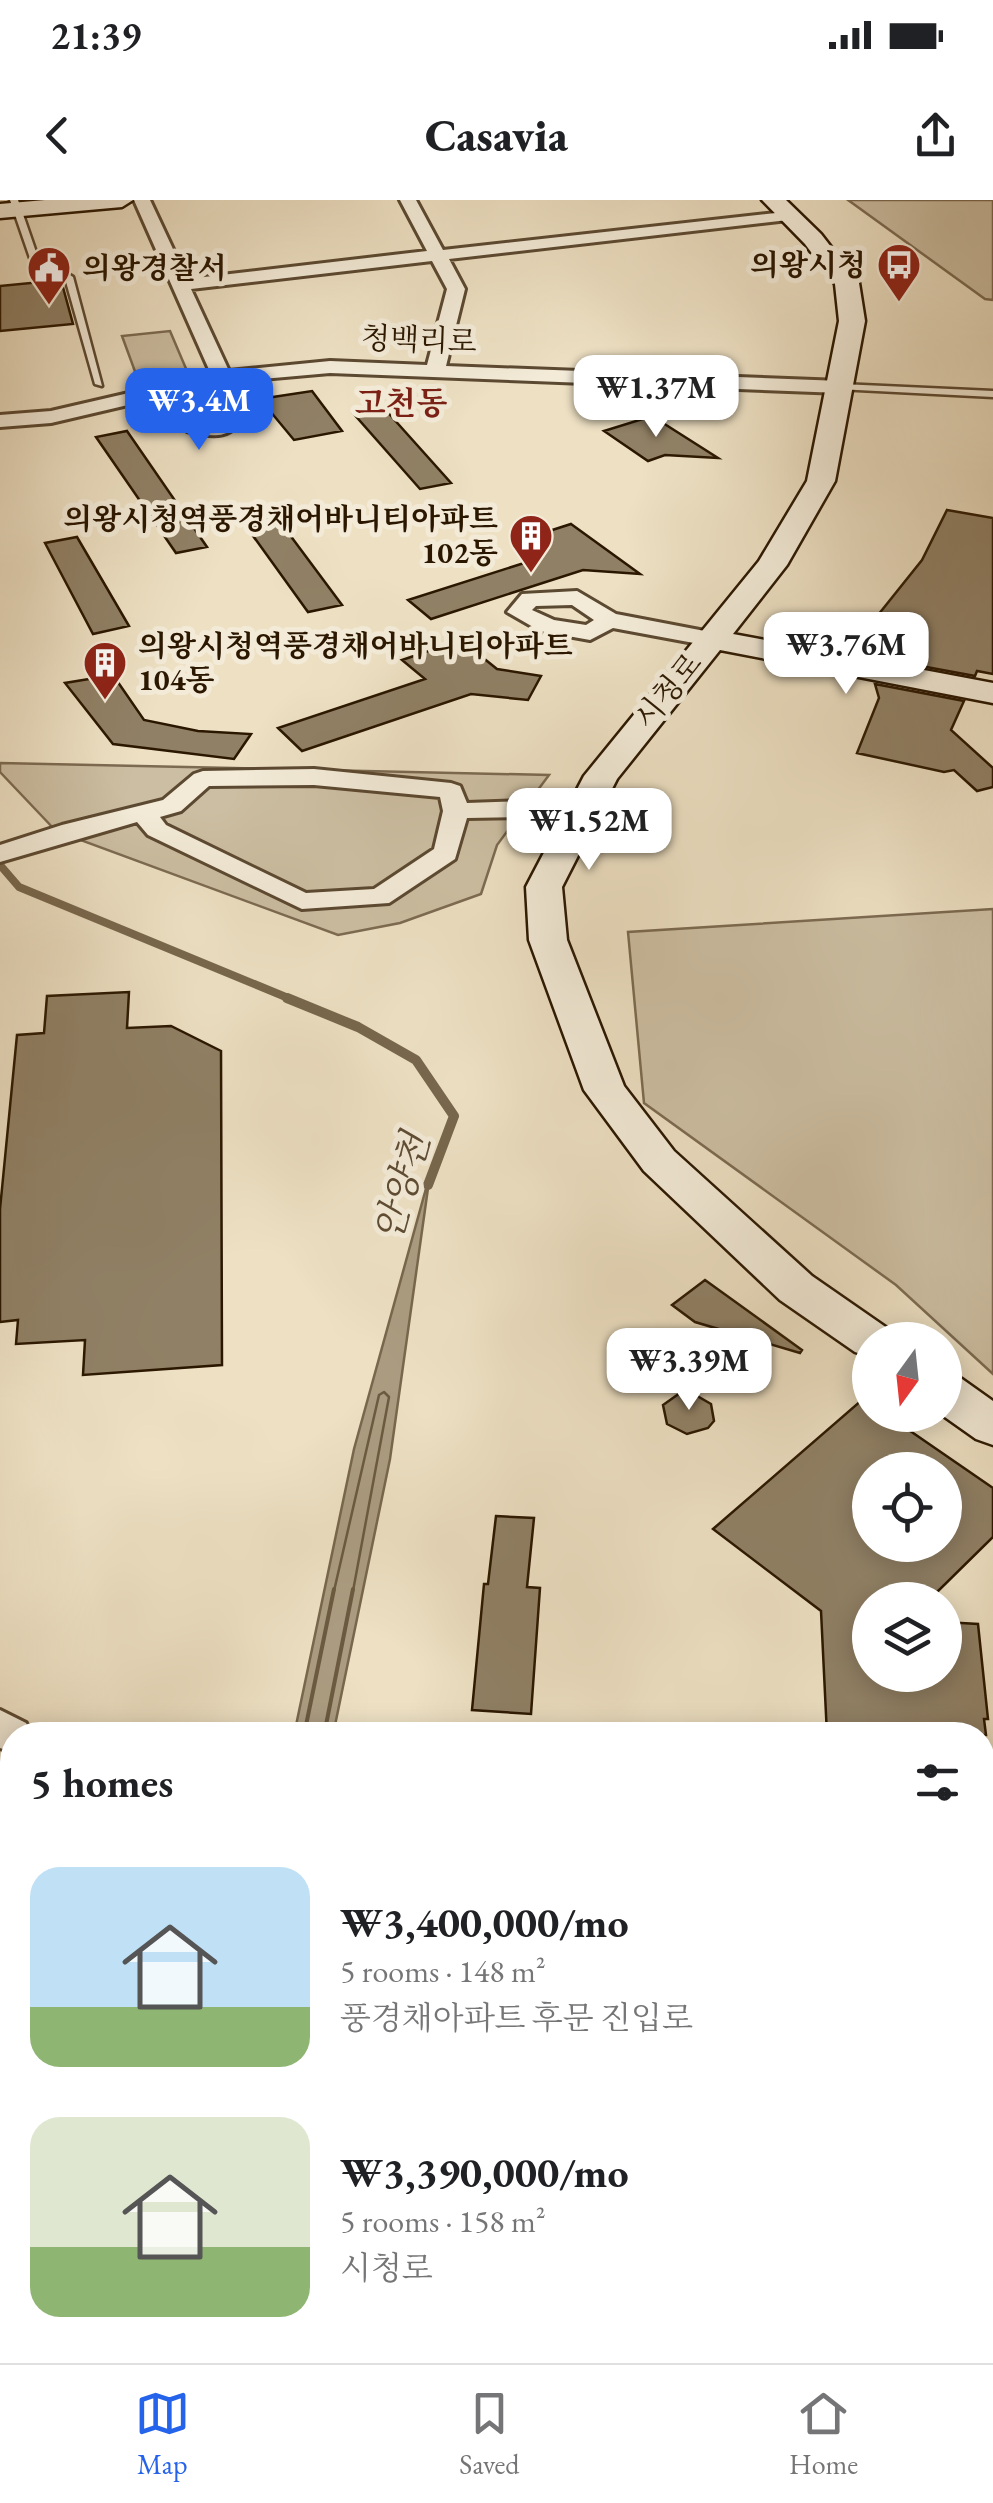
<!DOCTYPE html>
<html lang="en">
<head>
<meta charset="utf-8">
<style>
	:root { --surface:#fff; --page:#f6f6f6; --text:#202124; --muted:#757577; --line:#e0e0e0; --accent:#2563eb }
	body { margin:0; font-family:"EB Garamond","Noto Serif KR",serif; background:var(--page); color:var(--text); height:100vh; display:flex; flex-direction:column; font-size:38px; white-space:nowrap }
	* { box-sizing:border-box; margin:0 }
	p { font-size:32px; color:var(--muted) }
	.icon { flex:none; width:55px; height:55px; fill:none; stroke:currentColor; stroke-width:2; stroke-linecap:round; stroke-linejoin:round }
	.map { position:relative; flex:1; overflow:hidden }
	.drawer { position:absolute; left:0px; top:1522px; width:995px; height:642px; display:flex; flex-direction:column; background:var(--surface); border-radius:40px 40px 0 0; box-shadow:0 5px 25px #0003 }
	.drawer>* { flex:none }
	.needle { width:65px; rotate:195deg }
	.fabs { position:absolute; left:852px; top:1122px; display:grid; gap:20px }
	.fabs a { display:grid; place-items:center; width:110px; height:110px; border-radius:50%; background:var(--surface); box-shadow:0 5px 25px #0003; font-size:50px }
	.price { position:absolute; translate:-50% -85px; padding:0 22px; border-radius:20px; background:#fff; color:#222; font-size:32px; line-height:65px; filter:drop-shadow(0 2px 5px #0008) }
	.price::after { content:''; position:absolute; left:50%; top:60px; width:30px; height:22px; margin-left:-15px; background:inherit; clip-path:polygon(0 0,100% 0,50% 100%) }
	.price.current { background:var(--accent); color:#fff }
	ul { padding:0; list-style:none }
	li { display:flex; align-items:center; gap:30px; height:250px; padding:0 30px }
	li span { display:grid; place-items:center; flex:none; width:280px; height:200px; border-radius:30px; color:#555 }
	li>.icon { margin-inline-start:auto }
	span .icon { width:120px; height:120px; fill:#fffc; stroke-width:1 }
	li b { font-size:42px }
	h2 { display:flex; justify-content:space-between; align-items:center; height:120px; padding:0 30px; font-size:42px }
	.status { display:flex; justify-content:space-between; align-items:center; height:70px; padding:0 50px; background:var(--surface); direction:ltr }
	.status svg { height:28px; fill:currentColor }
	header { display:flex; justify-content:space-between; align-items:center; height:130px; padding:0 30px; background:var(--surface); font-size:45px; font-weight:800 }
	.tabs { display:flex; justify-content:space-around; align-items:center; height:140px; border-top:2px solid var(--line); background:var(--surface); font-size:28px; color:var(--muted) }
	.tabs a { display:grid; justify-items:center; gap:5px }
	.tabs .current { color:var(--accent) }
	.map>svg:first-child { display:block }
	.green { fill:#ccbea2; stroke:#7c6a51; stroke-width:2.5 }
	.water { fill:#ab9c81; stroke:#78674d; stroke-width:2.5 }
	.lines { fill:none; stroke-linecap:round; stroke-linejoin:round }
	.shore-far1 { stroke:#6b5a40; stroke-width:2.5 }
	.shore { stroke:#6b5a40; stroke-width:4 }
	.stream-far1 { stroke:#78674d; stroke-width:8 }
	.stream { stroke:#78674d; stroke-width:10 }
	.building { fill:#908065; stroke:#2b1700; stroke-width:2.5; fill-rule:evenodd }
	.lane-casing { stroke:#5c4931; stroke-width:5 }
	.street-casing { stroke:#5c4931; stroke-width:6 }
	.secondary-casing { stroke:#2b1700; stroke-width:5 }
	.lane { fill:#f3ebd8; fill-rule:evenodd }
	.street { fill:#f3ebd8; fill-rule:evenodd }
	.secondary { fill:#f3ebd8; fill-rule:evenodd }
	.labels { text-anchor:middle; stroke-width:10; stroke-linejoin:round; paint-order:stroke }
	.far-poi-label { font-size:30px; font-weight:bold; fill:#2b1700; stroke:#f3ebd8; text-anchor:end }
	.far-street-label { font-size:30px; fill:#2b1700; stroke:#f3ebd8 }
	.far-quarter-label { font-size:32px; font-weight:bold; fill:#7a1f14; stroke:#f3ebd8 }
	.water-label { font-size:38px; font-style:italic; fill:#5e4c34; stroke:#f3ebd8 }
</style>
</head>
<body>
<div class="status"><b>21:39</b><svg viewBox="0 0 49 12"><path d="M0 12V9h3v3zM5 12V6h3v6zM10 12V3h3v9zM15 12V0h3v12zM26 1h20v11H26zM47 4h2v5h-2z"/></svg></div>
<header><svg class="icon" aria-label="back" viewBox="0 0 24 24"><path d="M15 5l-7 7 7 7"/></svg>Casavia<svg class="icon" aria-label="share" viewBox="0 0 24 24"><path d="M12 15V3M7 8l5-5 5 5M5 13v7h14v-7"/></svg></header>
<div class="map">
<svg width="993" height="2163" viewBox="0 0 993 2163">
	<rect width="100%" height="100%" fill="#ede0c3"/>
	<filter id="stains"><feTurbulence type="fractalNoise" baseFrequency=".002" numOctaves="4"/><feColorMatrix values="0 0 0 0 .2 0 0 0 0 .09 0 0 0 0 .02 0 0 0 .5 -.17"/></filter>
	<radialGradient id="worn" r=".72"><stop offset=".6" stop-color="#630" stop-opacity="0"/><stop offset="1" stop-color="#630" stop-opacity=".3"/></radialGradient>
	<!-- green -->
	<path class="green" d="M848,0H993V100L985,99Z
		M170,131L187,171L137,177L122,136Z
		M0,563L549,575L497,645L481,694L400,723L338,735L56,631L0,572Z
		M993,709V1174L896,1085L644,903L628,732Z"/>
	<!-- water -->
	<path class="water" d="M430,974L390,1259L333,1535H294L354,1249Z
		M0,1940L12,1958V2049L0,2032Z"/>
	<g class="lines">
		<!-- shore-far1 -->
		<path class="shore-far1" d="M334,1391L379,1195L384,1192L389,1197L353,1391"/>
		<!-- shore -->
		<path class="shore" d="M304,1535L334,1389
			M324,1535L353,1389"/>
		<!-- stream-far1 -->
		<path class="stream-far1" d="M0,665L19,687L293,800"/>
		<!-- stream -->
		<path class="stream" d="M287,798L358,827L416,860L454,916L428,985"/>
	</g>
	<!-- building -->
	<path class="building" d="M61,80L73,124L0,131V86Z
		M312,191L342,231L294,240L260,199Z
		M383,207L451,283L420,289L353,213Z
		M652,216L718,258L665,255L648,261L604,231Z
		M127,231L207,347L176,353L96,237Z
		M947,310L993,318V474L977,471L975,476L867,456L862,435L922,360Z
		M275,315L342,405L308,412L243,322Z
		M571,324L640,374L583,370L431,419L408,400L540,358L518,341Z
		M77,337L129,426L93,434L45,343Z
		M461,440L497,469L541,476L528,500L471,494L302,551L278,528L425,479L402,460Z
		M113,475L144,520L198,531L251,534L234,559L113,544L65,483Z
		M875,484L964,501L951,530L993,568V587L977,591L954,570L944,572L857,553L879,498Z
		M129,792L127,828L171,826L221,851L222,1165L83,1175L85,1140L16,1144L18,1120L0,1122V1009L17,835L44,833L47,796Z
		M705,1080L802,1150L800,1153L695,1122L672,1105Z
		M680,1193H692L711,1204L714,1221L708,1228L687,1234L667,1224L663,1205Z
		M863,1199L870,1204V1215H887L993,1288V1337L929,1400H870V1475H945V1422L978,1424L988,1519H984L986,1535H827L821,1411L713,1329ZM870,1270H945V1345H870Z
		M496,1316L534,1318L527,1387L540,1388L531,1514L472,1510L484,1384H488Z"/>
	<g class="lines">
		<defs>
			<path id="lane" d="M10,0H18L37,55L73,77L102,186L95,184L65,78L30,58Z
				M841,184L993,191V197L838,189L837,187Z"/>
			<path id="street" d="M134,0H150L187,79L427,51L400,0H416L443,50L794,11L796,15L788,20L449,59L465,89L446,166L841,181L851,187L841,193L330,173L230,182L224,199L246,210C235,240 214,238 187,231L182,213L204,199L209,186L51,223L0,227V215L51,211L211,174ZM432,61L447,89L427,165L330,161L229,171L191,89ZM214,209L225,213L215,224L203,223L202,215Z
				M577,391L616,414L710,432L722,439L710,446L613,428L590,440L540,431L507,412L522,394ZM572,405L594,420L586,425L554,420L532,410L536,406Z
				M314,569L451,583L460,586L467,603L524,601L537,609L524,617L467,618L455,659L389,703L302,709L148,635L137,622L0,662V645L62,625L163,600L194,574L203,571ZM314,585L440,597L443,611L434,649L374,689L306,693L166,625L160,617L181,611L209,586Z
				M0,1510L26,1523L32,1535H12V1552L0,1548Z
				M982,1827L993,1831V1879L982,1874Z"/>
			<path id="secondary" d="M45,0H133L122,7L0,18V4Z
				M762,0H786L821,34L859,83L865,121L835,281L787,365L733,434L993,483V503L720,450L617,579L562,687L567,740L624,886L674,951L812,1076L887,1128L894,1140H870V1157L855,1152L780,1100L644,971L584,890L529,740L526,687L584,576L759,361L807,281L839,121L835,84L805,44Z
				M945,1174L962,1179L993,1201V1245L976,1239L942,1215Z"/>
		</defs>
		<!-- lane casing -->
		<use href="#lane" class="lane-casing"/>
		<!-- street casing -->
		<use href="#street" class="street-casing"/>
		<!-- secondary casing -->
		<use href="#secondary" class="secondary-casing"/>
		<!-- lane -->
		<use href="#lane" class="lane"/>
		<!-- street -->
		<use href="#street" class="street"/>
		<!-- secondary -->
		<use href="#secondary" class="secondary"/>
	</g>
	<!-- icons -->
	<defs>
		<symbol id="bus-pin" viewBox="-11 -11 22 30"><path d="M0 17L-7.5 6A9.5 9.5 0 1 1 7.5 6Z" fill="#8f2418" stroke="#f3ebd8"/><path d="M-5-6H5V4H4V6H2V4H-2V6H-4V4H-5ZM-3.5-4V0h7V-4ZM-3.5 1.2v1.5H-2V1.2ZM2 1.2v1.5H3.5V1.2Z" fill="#fff"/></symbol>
		<symbol id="civic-pin" viewBox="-11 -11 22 30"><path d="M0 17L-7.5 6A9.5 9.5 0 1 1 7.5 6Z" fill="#8f2418" stroke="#f3ebd8"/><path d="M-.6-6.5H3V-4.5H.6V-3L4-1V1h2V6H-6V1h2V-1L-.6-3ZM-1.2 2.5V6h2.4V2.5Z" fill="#fff"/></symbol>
		<symbol id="building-pin" viewBox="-11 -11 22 30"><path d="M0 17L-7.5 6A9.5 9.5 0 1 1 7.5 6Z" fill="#8f2418" stroke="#f3ebd8"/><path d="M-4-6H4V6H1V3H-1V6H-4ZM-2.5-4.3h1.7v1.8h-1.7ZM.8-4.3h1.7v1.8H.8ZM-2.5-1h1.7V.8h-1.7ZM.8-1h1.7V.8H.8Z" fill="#fff"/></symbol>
	</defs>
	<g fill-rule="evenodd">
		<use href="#bus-pin" x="874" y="40" width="50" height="68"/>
		<use href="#civic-pin" x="24" y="43" width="50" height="68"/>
		<use href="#building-pin" x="506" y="311" width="50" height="68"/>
		<use href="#building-pin" x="80" y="438" width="50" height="68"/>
	</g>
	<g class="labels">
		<!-- far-poi labels -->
		<g class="far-poi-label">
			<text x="866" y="75">의왕시청</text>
			<text x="82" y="78" text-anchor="start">의왕경찰서</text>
			<text x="498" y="329">의왕시청역풍경채어바니티아파트<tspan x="498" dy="34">102동</tspan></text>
			<text x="138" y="456" text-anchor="start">의왕시청역풍경채어바니티아파트<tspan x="138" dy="34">104동</tspan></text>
		</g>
		<!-- far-street labels -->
		<g class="far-street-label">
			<text transform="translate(419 140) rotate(2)" y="10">청백리로</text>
			<text transform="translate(668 491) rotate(-51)" y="10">시청로</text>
		</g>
		<!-- far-quarter labels -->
		<g class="far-quarter-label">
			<text x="401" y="214">고천동</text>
		</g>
		<!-- water labels -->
		<g class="water-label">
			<text transform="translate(402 987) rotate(-74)" y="13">안양천</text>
		</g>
	</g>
	<rect width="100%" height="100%" filter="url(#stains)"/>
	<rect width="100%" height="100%" fill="url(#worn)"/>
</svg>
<div class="fabs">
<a><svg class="needle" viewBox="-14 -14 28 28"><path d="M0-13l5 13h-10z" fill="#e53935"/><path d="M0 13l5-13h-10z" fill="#757577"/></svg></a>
<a><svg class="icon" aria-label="locate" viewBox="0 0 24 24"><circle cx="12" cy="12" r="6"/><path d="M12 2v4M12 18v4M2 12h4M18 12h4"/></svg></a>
<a><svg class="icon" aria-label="layers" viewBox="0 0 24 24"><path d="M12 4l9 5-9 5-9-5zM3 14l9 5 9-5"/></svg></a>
</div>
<b class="price" style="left:656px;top:240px">₩1.37M</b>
<b class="price current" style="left:199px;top:253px">₩3.4M</b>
<b class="price" style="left:846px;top:497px">₩3.76M</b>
<b class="price" style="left:589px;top:673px">₩1.52M</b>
<b class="price" style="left:689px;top:1213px">₩3.39M</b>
<section class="drawer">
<h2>5 homes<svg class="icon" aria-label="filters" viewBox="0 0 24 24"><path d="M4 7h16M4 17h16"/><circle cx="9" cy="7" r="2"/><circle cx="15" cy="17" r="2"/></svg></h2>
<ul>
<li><span style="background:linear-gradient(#bfe0f5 70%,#8fb573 0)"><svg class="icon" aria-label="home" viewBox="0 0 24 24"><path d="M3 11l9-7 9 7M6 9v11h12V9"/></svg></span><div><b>₩3,400,000/mo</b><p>5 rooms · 148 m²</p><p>풍경채아파트 후문 진입로</p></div></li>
<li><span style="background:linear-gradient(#dfe7d0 65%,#8fb573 0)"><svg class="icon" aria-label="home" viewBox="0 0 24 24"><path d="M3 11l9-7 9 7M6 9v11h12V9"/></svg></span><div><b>₩3,390,000/mo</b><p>5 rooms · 158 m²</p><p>시청로</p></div></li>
</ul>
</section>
</div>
<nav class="tabs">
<a class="current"><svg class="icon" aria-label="map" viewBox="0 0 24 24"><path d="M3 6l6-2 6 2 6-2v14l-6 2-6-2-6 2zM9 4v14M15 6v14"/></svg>Map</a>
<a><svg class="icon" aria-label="saved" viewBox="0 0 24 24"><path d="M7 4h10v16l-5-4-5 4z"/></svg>Saved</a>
<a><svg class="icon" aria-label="home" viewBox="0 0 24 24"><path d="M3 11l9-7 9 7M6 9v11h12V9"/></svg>Home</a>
</nav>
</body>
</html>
